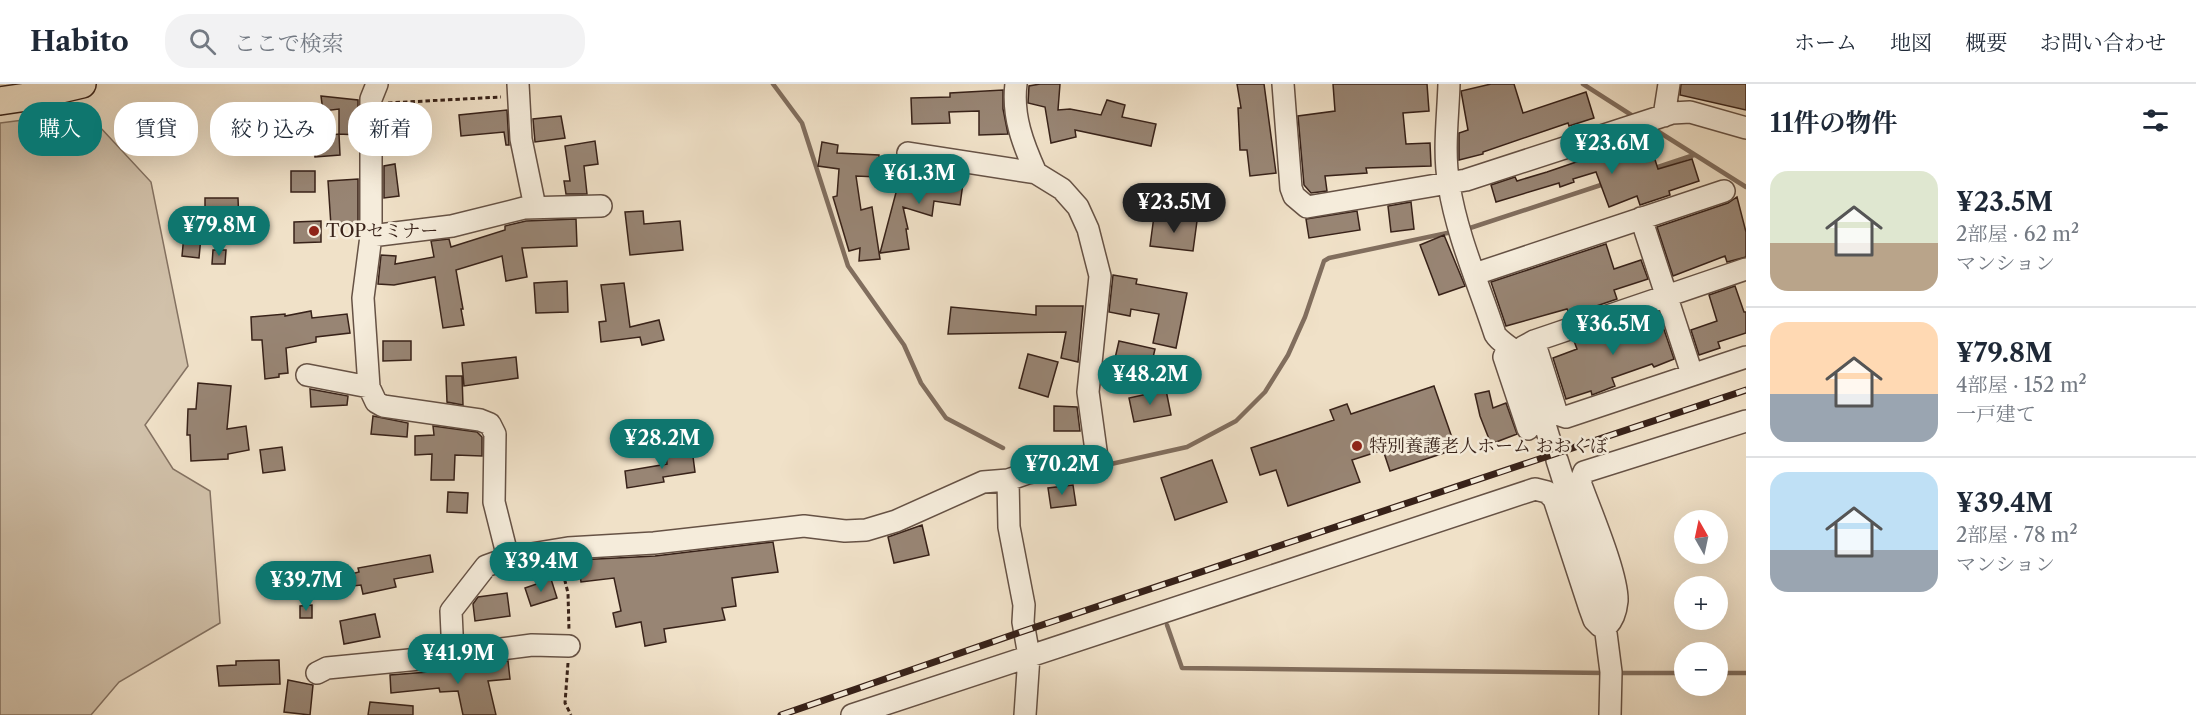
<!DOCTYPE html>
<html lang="ja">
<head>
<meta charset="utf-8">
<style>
	:root { --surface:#fff; --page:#f2f2f3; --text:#1f2937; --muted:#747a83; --line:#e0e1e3; --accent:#0f766e }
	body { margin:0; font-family:"Libre Caslon Text","Noto Serif JP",serif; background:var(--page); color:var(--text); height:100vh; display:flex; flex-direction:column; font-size:22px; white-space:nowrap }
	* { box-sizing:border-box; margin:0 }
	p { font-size:20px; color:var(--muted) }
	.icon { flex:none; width:33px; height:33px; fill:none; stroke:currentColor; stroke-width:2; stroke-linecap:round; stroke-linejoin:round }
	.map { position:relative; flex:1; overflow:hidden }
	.side { display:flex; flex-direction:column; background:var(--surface); width:450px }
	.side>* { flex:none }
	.guide { position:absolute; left:18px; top:18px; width:570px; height:54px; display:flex; gap:12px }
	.needle { width:39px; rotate:351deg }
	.controls { position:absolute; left:1674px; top:426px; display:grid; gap:12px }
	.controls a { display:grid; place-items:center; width:54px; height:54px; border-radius:50%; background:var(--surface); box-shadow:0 6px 24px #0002; font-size:30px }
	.price { position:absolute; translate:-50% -51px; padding:0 14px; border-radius:21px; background:var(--accent); color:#fff; font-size:20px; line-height:39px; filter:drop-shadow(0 2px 3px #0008) }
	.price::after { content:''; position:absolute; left:50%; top:36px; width:18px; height:14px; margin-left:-9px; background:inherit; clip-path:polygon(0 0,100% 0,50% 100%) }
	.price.selected { background:#222; color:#fff }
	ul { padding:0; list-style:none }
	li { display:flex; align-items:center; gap:18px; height:150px; padding:0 24px }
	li+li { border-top:2px solid var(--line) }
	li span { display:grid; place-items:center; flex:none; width:168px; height:120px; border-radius:18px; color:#555 }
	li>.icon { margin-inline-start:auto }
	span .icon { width:72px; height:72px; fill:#fffc; stroke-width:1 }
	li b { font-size:26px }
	h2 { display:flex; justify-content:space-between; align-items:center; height:72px; padding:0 24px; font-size:26px }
	.pill { padding:0 21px; border-radius:24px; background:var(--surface); box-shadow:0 6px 24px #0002; font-size:21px; line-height:54px }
	.pill.selected { background:var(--accent); color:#fff }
	header { display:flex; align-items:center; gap:36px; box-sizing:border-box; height:84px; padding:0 30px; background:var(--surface); border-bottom:2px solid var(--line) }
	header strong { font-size:28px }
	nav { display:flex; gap:33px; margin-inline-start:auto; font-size:21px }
	.search { width:420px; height:54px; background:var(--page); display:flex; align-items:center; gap:15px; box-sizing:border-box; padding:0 21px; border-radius:24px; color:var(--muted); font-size:22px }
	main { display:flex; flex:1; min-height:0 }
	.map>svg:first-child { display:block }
	.green { fill:#d1c1aa; stroke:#847262; stroke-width:1.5 }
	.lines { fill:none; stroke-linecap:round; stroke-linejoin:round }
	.stream { stroke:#816e5e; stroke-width:4.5 }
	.building { fill:#988574; stroke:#382219; stroke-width:1.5 }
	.minor-casing { stroke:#665245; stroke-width:24 }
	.major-casing { stroke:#382219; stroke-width:30 }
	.path { stroke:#382219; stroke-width:3; stroke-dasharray:4.5 3; stroke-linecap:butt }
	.minor { stroke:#f5ecdb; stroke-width:21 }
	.major { stroke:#f0e1c8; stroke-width:27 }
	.rail-casing { stroke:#382219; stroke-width:7 }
	.rail { stroke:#f5ecdb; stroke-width:4.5; stroke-dasharray:14; stroke-linecap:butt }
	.poi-dot { fill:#8f2418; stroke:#f5ecdb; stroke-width:2 }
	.labels { text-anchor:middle; stroke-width:5; stroke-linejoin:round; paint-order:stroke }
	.poi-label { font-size:18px; fill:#382219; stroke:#f5ecdb; text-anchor:start }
</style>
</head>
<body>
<header>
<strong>Habito</strong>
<div class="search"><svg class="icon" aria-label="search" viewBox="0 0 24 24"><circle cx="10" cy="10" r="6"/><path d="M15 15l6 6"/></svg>ここで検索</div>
<nav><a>ホーム</a><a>地図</a><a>概要</a><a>お問い合わせ</a></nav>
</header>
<main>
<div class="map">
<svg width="1746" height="631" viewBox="0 0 1746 631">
	<rect width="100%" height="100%" fill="#f0e1c8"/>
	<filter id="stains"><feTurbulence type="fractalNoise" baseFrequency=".00333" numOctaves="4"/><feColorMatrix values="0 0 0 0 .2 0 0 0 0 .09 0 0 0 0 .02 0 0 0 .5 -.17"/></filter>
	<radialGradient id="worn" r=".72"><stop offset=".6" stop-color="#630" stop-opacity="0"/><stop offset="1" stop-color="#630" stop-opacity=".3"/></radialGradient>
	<!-- green -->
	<path class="green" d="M86,28L151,98L188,282L145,341L173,385L210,407L220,539L119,598L91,631H0V39Z"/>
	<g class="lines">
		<!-- stream -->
		<path class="stream" d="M773,0L802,39L848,182L904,261L921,299L946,334L1003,364
			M1583,0L1636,34
			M1651,43L1746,103
			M1652,85L1694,71
			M1467,145L1607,99
			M1111,380L1187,363L1236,337L1265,308L1288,271L1305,233L1324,177L1329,174L1452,148
			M1167,541L1182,584L1605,589
			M1616,589H1684
			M1718,589H1746"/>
	</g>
	<!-- building -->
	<path class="building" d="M1040,0H1060L1058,26L1070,25L1101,31L1107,16L1125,21L1122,33L1156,40L1151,62L1075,46L1076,53L1051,59L1045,23L1028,19L1029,2Z
		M1237,0H1264L1276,89L1250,92L1247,66H1240L1238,24H1241Z
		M1333,0H1427L1429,27L1403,29L1406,60L1430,59L1431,82L1366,84L1367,89L1325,92L1327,107L1311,109L1304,101L1298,32L1335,27Z
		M1491,0H1514L1523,29L1586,8L1594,34L1569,42L1568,39L1483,68V70L1459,76V49L1468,46L1461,7Z
		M1681,0H1746V26L1680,11Z
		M1003,6V25L1008,50L979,51V27L949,28L950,39L912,40L911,14L950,13V9Z
		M321,12L358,16V51L339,50V25L323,27Z
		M507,26L509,61H506L504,48L461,52L459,31Z
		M423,29L424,50L397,51L396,30Z
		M561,32L565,54L535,58L533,35Z
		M339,50L340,71L315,73L313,53Z
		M1647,51L1658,85L1692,75L1699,97L1669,107L1670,111L1640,121L1637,112L1609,123L1596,88L1573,95L1574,98L1560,103L1559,99L1496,118L1491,101L1515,93L1517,97L1547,88L1585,75L1584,71Z
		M595,57L598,80L584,82L587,110H566L564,97H570L565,62Z
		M822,58L838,61L837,69L879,71L878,93L856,92L861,126L872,123L880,175L859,177L860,164L849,167L833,113L837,112L839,85L818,82Z
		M395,80L399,112L384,114V82Z
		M920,84L948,88L946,95L963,99L960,121L934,117L932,132L903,123L908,145H906L909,165L880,169L898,101L916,107Z
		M291,87H315V108H291Z
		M358,95V147H350V141L331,142L328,97Z
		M1737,113L1746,148V173L1727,178L1725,172L1673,192L1657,143L1728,119Z
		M205,114H238L239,139H205Z
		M1411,118L1414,145L1391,148L1388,122Z
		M643,127L644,140L680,137L683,166L630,171L625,128Z
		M1357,127L1360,146L1309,154L1306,135Z
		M1154,132L1197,137L1193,167L1150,162Z
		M576,135L577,162L522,164L527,193L506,197L502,172L456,186L463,225H461L464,241L443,244L435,193L394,201L378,200L381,171L396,172L395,180L434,173L431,157L449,155L451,163L505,146V142L526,137Z
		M321,137V158L294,159V138Z
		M184,151L201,153L199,174L182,172Z
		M1444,151L1465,202L1439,211L1420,161Z
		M1606,160L1614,185L1641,176L1648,195L1614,206L1617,215L1570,231L1567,225L1506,242L1491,198Z
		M213,166H226L225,180H212Z
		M1113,191L1137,195L1136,200L1187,209L1176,264L1153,259L1159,230L1131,225L1130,232L1109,228Z
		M567,197L568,228L536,229L534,199Z
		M624,199L630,243L659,236L664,256L642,261L640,253L601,258L599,238L606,237L601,201Z
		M1735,202L1744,228H1746V249L1718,258L1720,264L1699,271L1691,246L1717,237L1709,211Z
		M1036,222H1083L1078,278L1061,274L1066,248L948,250L951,223L1036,231Z
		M311,227L312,234L347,230L350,249L316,253V258L286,264L288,289L279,290V293L265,295L262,256H252L251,233L285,230V232Z
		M1658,228L1674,275L1654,283L1652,280L1612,294L1615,302L1592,311L1591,307L1566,315L1553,274L1577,265L1574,257Z
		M383,257H411V276L383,277Z
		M1119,257L1155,265L1149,291L1113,283Z
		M1028,270L1058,278L1048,313L1019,304Z
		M516,273L518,294L464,302L462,279Z
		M446,292H462L463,321L447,318Z
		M198,299L231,302L227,345L246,342L249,366L228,370V375L191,377L190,351H187L188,325H196Z
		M1434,302L1456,365L1390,387L1383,366L1352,376L1360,398L1288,422L1276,386L1260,391L1251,364L1334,336L1330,326L1347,320L1351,330Z
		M310,305L348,312L347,321L311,323Z
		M1166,306L1171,331L1134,338L1129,314Z
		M1489,307L1493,324L1506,319L1517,350L1491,360L1480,332L1475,310Z
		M1054,322L1077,323L1080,347H1054Z
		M373,332L408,339L407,353L371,350Z
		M433,342L477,348L482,353V372L455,371L454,396H431L432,370L415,371V352L434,351Z
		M282,363L285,386L263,389L260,366Z
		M692,365L695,388L663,393L664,398L627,404L625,387L667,380L666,369Z
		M1212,376L1227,418L1175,436L1161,394Z
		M1073,401L1076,421L1051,424L1048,404Z
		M448,408L468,409L467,429L447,428Z
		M922,441L929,471L894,479L888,453Z
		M773,458L778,488L732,494L736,522L722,524L725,536L664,545L666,558L645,562L641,538L616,543L613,529L621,527L614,494L581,498L578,476L655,472Z
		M430,471L433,488L394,495L396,503L363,510L361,501L353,502L351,490L359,488L358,484Z
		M551,495L557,514L531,522L525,504Z
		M507,509L510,532L475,537L473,520L478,513Z
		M312,521V534H300V522Z
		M375,530L380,553L344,560L340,537Z
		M279,576L280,600L219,602L217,582L236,581V577Z
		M508,577L510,595L488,597L496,631H463L458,607L440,608L439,604L391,609L390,591L480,584V580Z
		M288,596L313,601L310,631L284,628Z
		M370,618L413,622V631H368Z"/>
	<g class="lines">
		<defs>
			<path id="minor" d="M377,0L371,15V152L363,214L369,303L376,318L383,322L480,336L490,340L495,350L494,418L508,474
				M518,0L521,55L535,123
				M1016,0C1012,32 1023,60 1036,89
				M1283,0L1291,104L1294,112L1307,123L1466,96L1672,29L1690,28L1746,44
				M1449,0C1448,33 1443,68 1449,101C1457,152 1479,201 1495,250C1501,260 1513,263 1519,272C1534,296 1542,333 1551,360
				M1664,32L1669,0
				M1641,134L1692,290
				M371,152L452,142L524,124L601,122
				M1475,190L1724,107
				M1534,257L1557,330L1566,333L1746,273
				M1508,263L1504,273L1528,345
				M1523,263L1534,257L1746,185
				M307,291L369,303
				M1557,376L1602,518L1611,588L1610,631
				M1008,396L1009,443L1024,521L1023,538L1029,572L1025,631
				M453,571L451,527L486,482L508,474L568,464L654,459L804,442L845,447L866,446L896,437L983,398L1008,396L1028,389L1048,385L1098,381L1088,308L1100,192L1088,145L1078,123L1062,105L1036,89L908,69
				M317,589L327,584L430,574L532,561L569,562
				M852,631L1535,405L1547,408L1554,415L1590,525L1594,536L1600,542H1607C1614,535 1616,527 1617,517C1618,491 1590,426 1580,398L1584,388L1746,337"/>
			<path id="major" d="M0,17L27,13L82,0"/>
		</defs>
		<!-- minor casing -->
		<use href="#minor" class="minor-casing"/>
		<!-- major casing -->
		<use href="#major" class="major-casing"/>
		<!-- path -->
		<path class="path" d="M388,19L501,13
			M561,481L568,509L569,546
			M568,579L565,619L571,631"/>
		<!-- minor -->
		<use href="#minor" class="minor"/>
		<!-- major -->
		<use href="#major" class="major"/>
		<defs>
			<path id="rail" d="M781,631L1018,549L1746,306"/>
		</defs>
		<!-- rail casing -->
		<use href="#rail" class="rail-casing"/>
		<!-- rail -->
		<use href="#rail" class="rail"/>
	</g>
	<!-- markers -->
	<g class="poi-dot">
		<circle cx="314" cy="147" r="6"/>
		<circle cx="1357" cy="362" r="6"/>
	</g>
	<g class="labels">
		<!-- poi labels -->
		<g class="poi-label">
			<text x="326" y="153">TOPセミナー</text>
			<text x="1369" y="368">特別養護老人ホーム おおくぼ</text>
		</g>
	</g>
	<rect width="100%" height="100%" filter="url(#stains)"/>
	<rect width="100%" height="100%" fill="url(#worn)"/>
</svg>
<div class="controls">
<a><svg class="needle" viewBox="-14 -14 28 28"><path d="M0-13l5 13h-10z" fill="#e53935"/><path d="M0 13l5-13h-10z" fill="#747a83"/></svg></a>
<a>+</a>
<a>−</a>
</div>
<b class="price" style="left:1612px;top:91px">¥23.6M</b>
<b class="price" style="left:919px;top:121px">¥61.3M</b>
<b class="price selected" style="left:1174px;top:150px">¥23.5M</b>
<b class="price" style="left:219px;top:173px">¥79.8M</b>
<b class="price" style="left:1613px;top:272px">¥36.5M</b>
<b class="price" style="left:1150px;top:322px">¥48.2M</b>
<b class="price" style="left:662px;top:386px">¥28.2M</b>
<b class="price" style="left:1062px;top:412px">¥70.2M</b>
<b class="price" style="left:541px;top:509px">¥39.4M</b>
<b class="price" style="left:306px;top:528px">¥39.7M</b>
<b class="price" style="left:458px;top:601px">¥41.9M</b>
<div class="guide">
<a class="pill selected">購入</a>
<a class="pill">賃貸</a>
<a class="pill">絞り込み</a>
<a class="pill">新着</a>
</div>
</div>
<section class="side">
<h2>11件の物件<svg class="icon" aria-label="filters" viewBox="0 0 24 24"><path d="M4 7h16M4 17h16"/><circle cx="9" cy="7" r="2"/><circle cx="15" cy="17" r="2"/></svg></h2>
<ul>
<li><span style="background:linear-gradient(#dfe7d0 60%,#b9a48a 0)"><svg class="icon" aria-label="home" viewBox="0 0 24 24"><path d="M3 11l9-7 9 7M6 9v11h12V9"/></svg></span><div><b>¥23.5M</b><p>2部屋 · 62 m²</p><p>マンション</p></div></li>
<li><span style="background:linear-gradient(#ffd9b3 60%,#9aa5b1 0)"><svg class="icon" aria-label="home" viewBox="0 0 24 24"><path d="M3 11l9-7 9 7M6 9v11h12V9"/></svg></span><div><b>¥79.8M</b><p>4部屋 · 152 m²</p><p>一戸建て</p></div></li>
<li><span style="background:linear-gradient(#bfe0f5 65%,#9aa5b1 0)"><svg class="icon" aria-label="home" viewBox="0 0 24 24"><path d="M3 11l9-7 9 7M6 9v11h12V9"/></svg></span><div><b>¥39.4M</b><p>2部屋 · 78 m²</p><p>マンション</p></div></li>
</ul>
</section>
</main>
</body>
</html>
